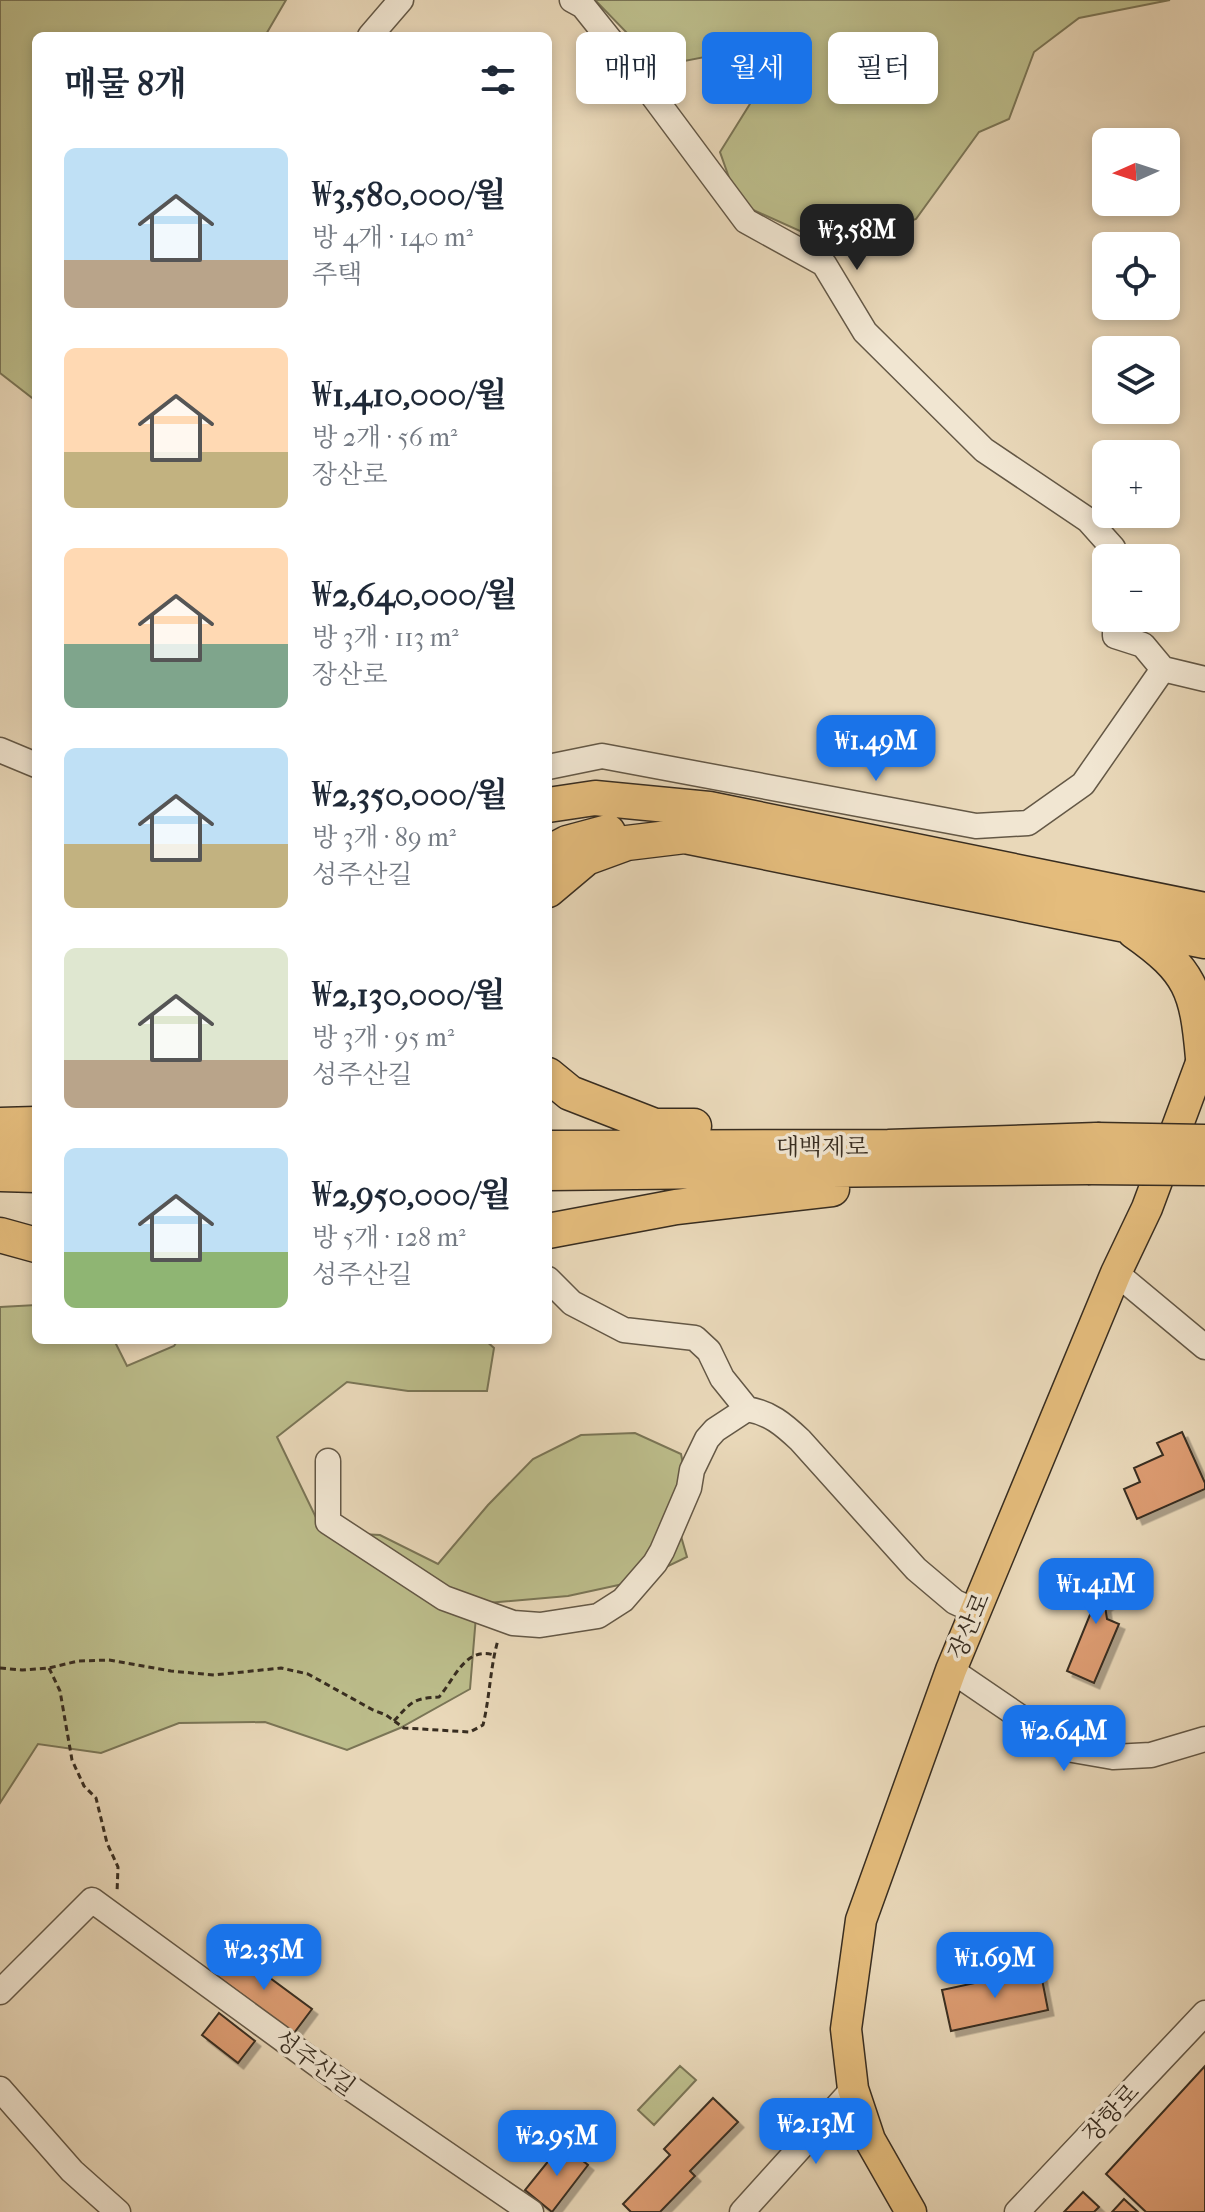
<!DOCTYPE html>
<html lang="ko">
<head>
<meta charset="utf-8">
<style>
	:root { --surface:#fff; --page:#f6f6f7; --text:#1f2937; --muted:#747a83; --accent:#1a73e8 }
	body { margin:0; font-family:"IM FELL French Canon","Noto Serif KR",serif; background:var(--page); color:var(--text); height:100vh; display:flex; flex-direction:column; font-size:30px; white-space:nowrap }
	* { box-sizing:border-box; margin:0 }
	p { font-size:26px; color:var(--muted) }
	.icon { flex:none; width:44px; height:44px; fill:none; stroke:currentColor; stroke-width:2; stroke-linecap:round; stroke-linejoin:round }
	.map { position:relative; flex:1; overflow:hidden }
	.side { position:absolute; left:32px; top:32px; width:520px; height:1312px; display:flex; flex-direction:column; background:var(--surface); border-radius:12px; box-shadow:0 4px 12px #0003 }
	.side>* { flex:none }
	.guide { position:absolute; left:576px; top:32px; width:508px; height:72px; display:flex; gap:16px }
	.needle { width:52px; rotate:267deg }
	.tools { position:absolute; left:1092px; top:128px; display:grid; gap:16px }
	.tools a { display:grid; place-items:center; width:88px; height:88px; border-radius:12px; background:var(--surface); box-shadow:0 4px 12px #0003; font-size:40px }
	.price { position:absolute; translate:-50% -68px; padding:0 18px; border-radius:16px; background:var(--accent); color:#fff; font-size:26px; line-height:52px; filter:drop-shadow(0 2px 4px #0008) }
	.price::after { content:''; position:absolute; left:50%; top:48px; width:24px; height:18px; margin-left:-12px; background:inherit; clip-path:polygon(0 0,100% 0,50% 100%) }
	.price.selected { background:#222; color:#fff }
	ul { padding:0; list-style:none }
	li { display:flex; align-items:center; gap:24px; height:200px; padding:0 32px }
	li span { display:grid; place-items:center; flex:none; width:224px; height:160px; border-radius:12px; color:#555 }
	li>.icon { margin-inline-start:auto }
	span .icon { width:96px; height:96px; fill:#fffc; stroke-width:1 }
	li b { font-size:34px }
	h2 { display:flex; justify-content:space-between; align-items:center; height:96px; padding:0 32px; font-size:34px }
	.chip { padding:0 28px; border-radius:12px; background:var(--surface); box-shadow:0 4px 12px #0003; font-size:28px; line-height:72px }
	.chip.selected { background:var(--accent); color:#fff }
	.map>svg:first-child { display:block }
	.green { fill:#bcbd8b; stroke:#7a7556; stroke-width:2 }
	.building { fill:#de9d73; stroke:#382d20; stroke-width:2; filter:url(#shadow) }
	.lines { fill:none; stroke-linecap:round; stroke-linejoin:round }
	.minor-casing { stroke:#645846; stroke-width:27 }
	.major-casing { stroke:#382d20; stroke-width:33 }
	.highway-casing { stroke:#382d20; stroke-width:37 }
	.path { stroke:#382d20; stroke-width:3; stroke-dasharray:6 4; stroke-linecap:butt }
	.minor { stroke:#f1e6d2; stroke-width:24 }
	.major { stroke:#e4bc7c; stroke-width:30 }
	.highway { stroke:#e4bc7c; stroke-width:34 }
	.highway-bridge-casing { stroke:#382d20; stroke-width:37; stroke-linecap:butt }
	.highway-bridge { stroke:#e4bc7c; stroke-width:34 }
	.labels { text-anchor:middle; stroke-width:7; stroke-linejoin:round; paint-order:stroke }
	.street-label { font-size:24px; fill:#382d20; stroke:#f1e6d2 }
</style>
</head>
<body>
<div class="map">
<svg width="1205" height="2212" viewBox="0 0 1205 2212">
	<defs>
		<filter id="shadow"><feDropShadow dx="5.5" dy="5.5" stdDeviation="0" flood-color="#0004"/></filter>
	</defs>
	<rect width="100%" height="100%" fill="#e9d8b9"/>
	<filter id="stains"><feTurbulence type="fractalNoise" baseFrequency=".0025" numOctaves="4"/><feColorMatrix values="0 0 0 0 .2 0 0 0 0 .09 0 0 0 0 .02 0 0 0 .5 -.17"/></filter>
	<radialGradient id="worn" r=".72"><stop offset=".6" stop-color="#630" stop-opacity="0"/><stop offset="1" stop-color="#630" stop-opacity=".3"/></radialGradient>
	<!-- green -->
	<path class="green" d="M0,0H286L265,36H36V401L0,373Z
		M595,0H1170L1079,18L1034,52L1009,119L979,132L916,219L878,233L835,226L811,236L738,203L720,152L758,91L730,52L659,66Z
		M36,1305V1340H114L127,1366L174,1346L178,1340H485L494,1348L487,1391H408L347,1382L277,1437L323,1532L380,1535L438,1564L488,1505L533,1459L581,1435L635,1433L681,1454L687,1484L672,1505L687,1557L637,1581L568,1596L477,1604L470,1689L400,1728L347,1750L265,1722L179,1723L101,1753L38,1744L0,1803V1307Z
		M680,2066L696,2080L654,2125L638,2110Z"/>
	<!-- building -->
	<path class="building" d="M1182,1432L1205,1483V1489L1137,1519L1124,1489L1140,1482L1134,1468L1163,1455L1157,1443Z
		M1107,1564L1120,1594L1105,1606L1107,1619L1119,1624L1094,1683L1067,1671L1094,1605L1081,1575Z
		M235,1952L312,2009L294,2033L217,1976Z
		M1040,1969L1048,2010L951,2031L942,1990Z
		M219,2013L255,2041L238,2063L202,2035Z
		M1205,2066V2212H1146L1106,2174Z
		M713,2098L738,2122L690,2171L695,2176L660,2212H631L623,2204L670,2155L664,2149Z
		M562,2144L588,2165L552,2212L525,2190Z
		M1083,2192L1099,2207L1094,2212H1064Z
		M1124,2199L1138,2212H1112Z"/>
	<g class="lines">
		<defs>
			<path id="minor" d="M572,0L583,6L627,61L746,221L824,264L865,332L984,450L1088,520L1113,548V558
				M370,36L401,0
				M1115,618V636L1143,645L1163,669
				M1163,669L1205,679
				M0,750L36,765
				M548,767L602,756L976,826L1028,823L1083,784L1163,669
				M1116,1273L1205,1347
				M548,1279L572,1303L624,1330L695,1338L709,1351L722,1378L747,1409
				M328,1461V1522L444,1598L513,1623L540,1625L598,1616L623,1600L655,1563L662,1551L689,1488L692,1470L707,1439L715,1430L747,1409C770,1413 783,1424 800,1440L916,1569L955,1602L975,1611
				M951,1670L1067,1749L1113,1757L1151,1755L1205,1739
				M0,1992L92,1900L340,2081L531,2212
				M0,2089L72,2171L118,2212
				M742,2212L853,2089
				M1017,2212L1205,2013"/>
			<path id="major" d="M911,2212L870,2140L853,2089L846,2029L861,1920L951,1670L1116,1273L1147,1208L1205,1052"/>
			<path id="highway" d="M548,805L595,798L709,809L1205,910
				M548,853L567,843L608,832
				M548,890L586,858L627,843L685,836L1205,941
				M1134,931C1191,971 1197,990 1203,1058
				M548,1075L570,1093L655,1126H694
				M0,1125L36,1124
				M548,1148L888,1147L1097,1140
				M0,1150H36
				M548,1173L1088,1167
				M0,1174L36,1175
				M548,1231L676,1207L832,1189
				M0,1235L36,1245"/>
		</defs>
		<!-- minor casing -->
		<use href="#minor" class="minor-casing"/>
		<!-- major casing -->
		<use href="#major" class="major-casing"/>
		<!-- highway casing -->
		<use href="#highway" class="highway-casing"/>
		<!-- path -->
		<path class="path" d="M0,1668L22,1670L49,1668L78,1661L109,1660L171,1671L214,1675L281,1668L308,1674L373,1710L386,1715L404,1728L470,1732L483,1725C490,1696 490,1668 498,1640
			M49,1668L60,1691L72,1760L84,1786L96,1798L107,1843L118,1867L117,1893
			M394,1721C411,1702 414,1698 439,1697C454,1680 465,1646 494,1655"/>
		<!-- minor -->
		<use href="#minor" class="minor"/>
		<!-- major -->
		<use href="#major" class="major"/>
		<!-- highway -->
		<use href="#highway" class="highway"/>
		<defs>
			<path id="highway-bridge" d="M1097,1140L1205,1142
				M1088,1167L1205,1168"/>
		</defs>
		<!-- highway-bridge casing -->
		<use href="#highway-bridge" class="highway-bridge-casing"/>
		<!-- highway-bridge -->
		<use href="#highway-bridge" class="highway-bridge"/>
	</g>
	<g class="labels">
		<!-- street labels -->
		<g class="street-label">
			<text x="822" y="1155">대백제로</text>
			<text transform="translate(969 1626) rotate(-67)" y="8">장산로</text>
			<text transform="translate(315 2063) rotate(36)" y="8">성주산길</text>
			<text transform="translate(1111 2113) rotate(-47)" y="8">장항로</text>
		</g>
	</g>
	<rect width="100%" height="100%" filter="url(#stains)"/>
	<rect width="100%" height="100%" fill="url(#worn)"/>
</svg>
<div class="tools">
<a><svg class="needle" viewBox="-14 -14 28 28"><path d="M0-13l5 13h-10z" fill="#e53935"/><path d="M0 13l5-13h-10z" fill="#747a83"/></svg></a>
<a><svg class="icon" aria-label="locate" viewBox="0 0 24 24"><circle cx="12" cy="12" r="6"/><path d="M12 2v4M12 18v4M2 12h4M18 12h4"/></svg></a>
<a><svg class="icon" aria-label="layers" viewBox="0 0 24 24"><path d="M12 4l9 5-9 5-9-5zM3 14l9 5 9-5"/></svg></a>
<a>+</a>
<a>−</a>
</div>
<b class="price selected" style="left:857px;top:272px">₩3.58M</b>
<b class="price" style="left:876px;top:783px">₩1.49M</b>
<b class="price" style="left:1096px;top:1626px">₩1.41M</b>
<b class="price" style="left:1064px;top:1773px">₩2.64M</b>
<b class="price" style="left:264px;top:1992px">₩2.35M</b>
<b class="price" style="left:995px;top:2000px">₩1.69M</b>
<b class="price" style="left:816px;top:2166px">₩2.13M</b>
<b class="price" style="left:557px;top:2178px">₩2.95M</b>
<div class="guide">
<a class="chip">매매</a>
<a class="chip selected">월세</a>
<a class="chip">필터</a>
</div>
<section class="side">
<h2>매물 8개<svg class="icon" aria-label="filters" viewBox="0 0 24 24"><path d="M4 7h16M4 17h16"/><circle cx="9" cy="7" r="2"/><circle cx="15" cy="17" r="2"/></svg></h2>
<ul>
<li><span style="background:linear-gradient(#bfe0f5 70%,#b9a48a 0)"><svg class="icon" aria-label="home" viewBox="0 0 24 24"><path d="M3 11l9-7 9 7M6 9v11h12V9"/></svg></span><div><b>₩3,580,000/월</b><p>방 4개 · 140 m²</p><p>주택</p></div></li>
<li><span style="background:linear-gradient(#ffd9b3 65%,#c2b280 0)"><svg class="icon" aria-label="home" viewBox="0 0 24 24"><path d="M3 11l9-7 9 7M6 9v11h12V9"/></svg></span><div><b>₩1,410,000/월</b><p>방 2개 · 56 m²</p><p>장산로</p></div></li>
<li><span style="background:linear-gradient(#ffd9b3 60%,#7fa58c 0)"><svg class="icon" aria-label="home" viewBox="0 0 24 24"><path d="M3 11l9-7 9 7M6 9v11h12V9"/></svg></span><div><b>₩2,640,000/월</b><p>방 3개 · 113 m²</p><p>장산로</p></div></li>
<li><span style="background:linear-gradient(#bfe0f5 60%,#c2b280 0)"><svg class="icon" aria-label="home" viewBox="0 0 24 24"><path d="M3 11l9-7 9 7M6 9v11h12V9"/></svg></span><div><b>₩2,350,000/월</b><p>방 3개 · 89 m²</p><p>성주산길</p></div></li>
<li><span style="background:linear-gradient(#dfe7d0 70%,#b9a48a 0)"><svg class="icon" aria-label="home" viewBox="0 0 24 24"><path d="M3 11l9-7 9 7M6 9v11h12V9"/></svg></span><div><b>₩2,130,000/월</b><p>방 3개 · 95 m²</p><p>성주산길</p></div></li>
<li><span style="background:linear-gradient(#bfe0f5 65%,#8fb573 0)"><svg class="icon" aria-label="home" viewBox="0 0 24 24"><path d="M3 11l9-7 9 7M6 9v11h12V9"/></svg></span><div><b>₩2,950,000/월</b><p>방 5개 · 128 m²</p><p>성주산길</p></div></li>
</ul>
</section>
</div>
</body>
</html>
